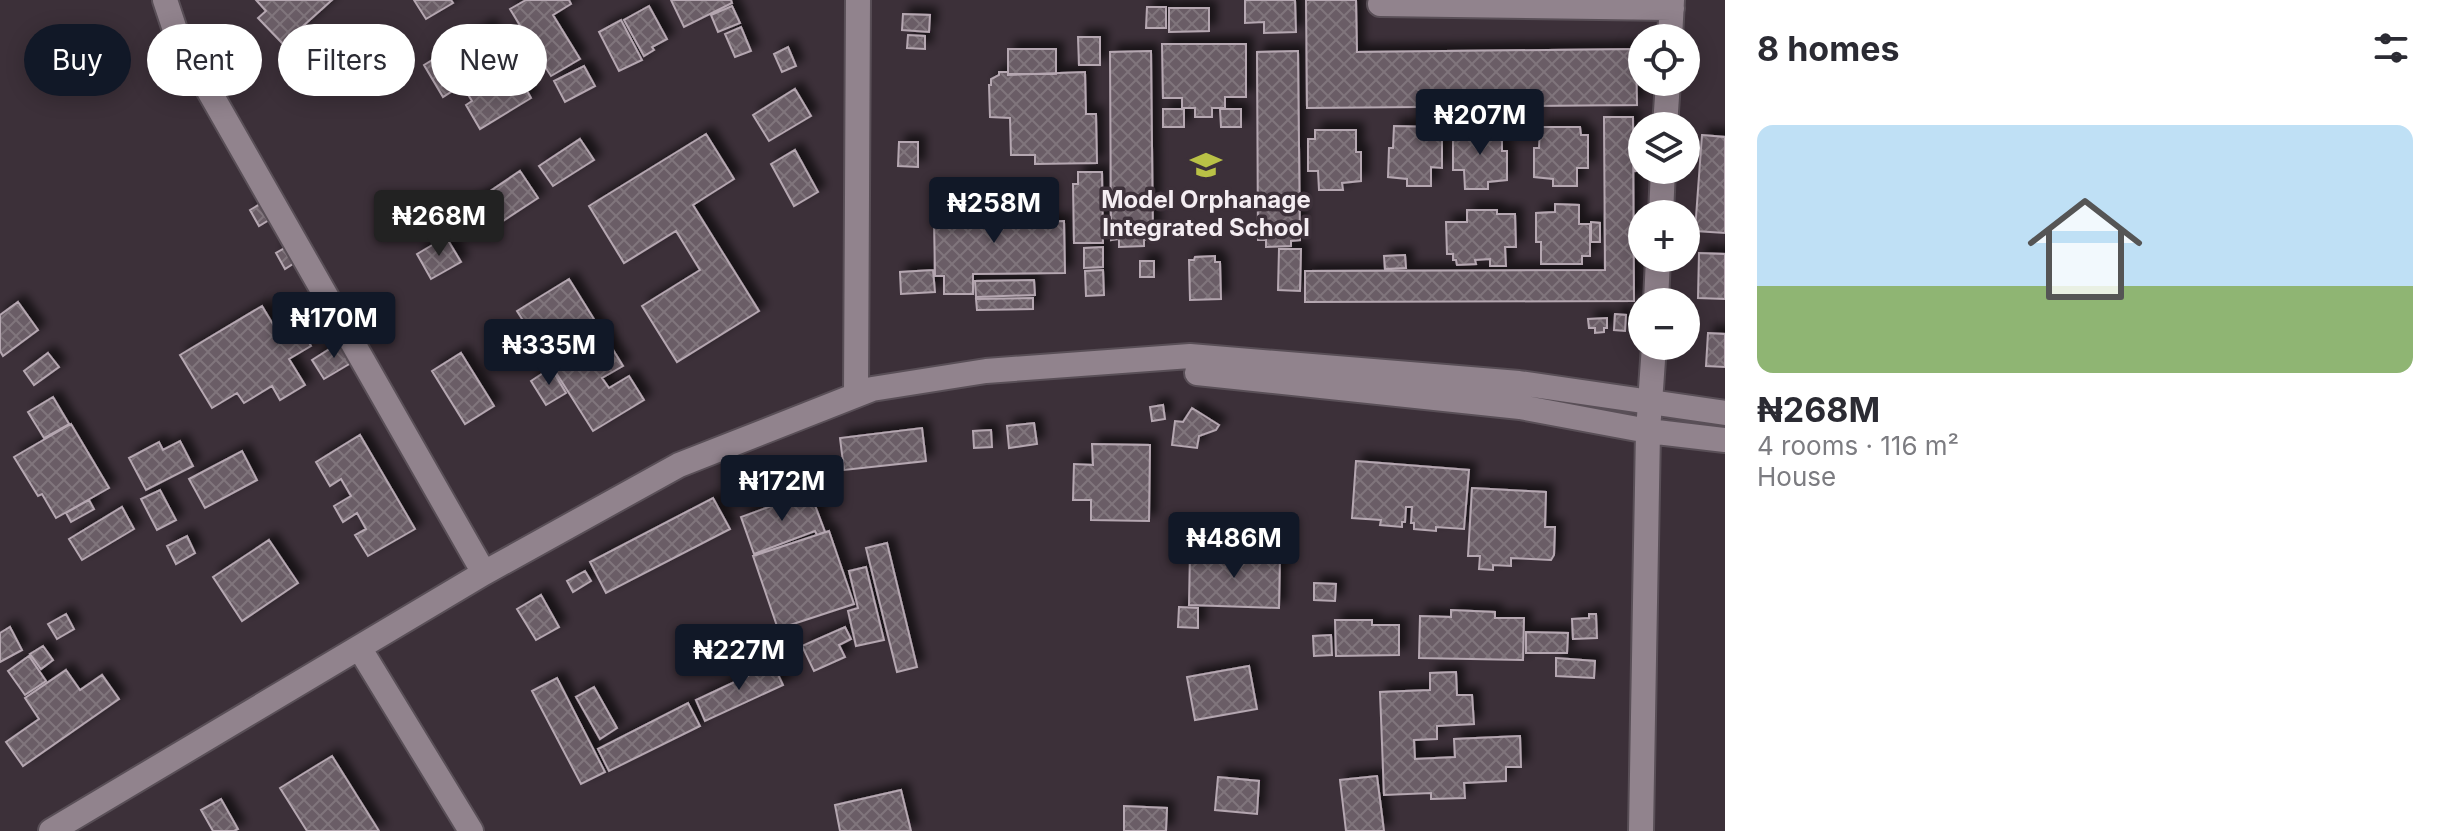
<!DOCTYPE html>
<html lang="en">
<head>
<meta charset="utf-8">
<style>
	:root { --surface:#fff; --page:#f2f2f3; --text:#2b2b33; --muted:#7c7c81; --accent:#111827 }
	body { margin:0; font-family:Inter,sans-serif; background:var(--page); color:var(--text); height:100vh; display:flex; flex-direction:column; font-size:30px; white-space:nowrap }
	* { box-sizing:border-box; margin:0 }
	p { font-size:26px; color:var(--muted) }
	.icon { flex:none; width:44px; height:44px; fill:none; stroke:currentColor; stroke-width:2; stroke-linecap:round; stroke-linejoin:round }
	.map { position:relative; flex:1; overflow:hidden }
	.side { display:flex; flex-direction:column; background:var(--surface); width:720px }
	.side>* { flex:none }
	.hud { position:absolute; left:24px; top:24px; width:760px; height:72px; display:flex; gap:16px }
	.controls { position:absolute; left:1628px; top:24px; display:grid; gap:16px }
	.controls a { display:grid; place-items:center; width:72px; height:72px; border-radius:50%; background:var(--surface); box-shadow:0 4px 20px #0003; font-size:40px }
	.price { position:absolute; translate:-50% -68px; padding:0 18px; border-radius:8px; background:var(--accent); color:#fff; font-size:26px; line-height:52px; filter:drop-shadow(0 2px 4px #0008) }
	.price::after { content:''; position:absolute; left:50%; top:48px; width:24px; height:18px; margin-left:-12px; background:inherit; clip-path:polygon(0 0,100% 0,50% 100%) }
	.price.active { background:#222; color:#fff }
	ul { padding:0; list-style:none }
	li { display:grid; align-content:center; gap:16px; height:424px; padding:0 32px }
	li span { display:grid; place-items:center; height:248px; border-radius:16px; color:#555 }
	li>.icon { margin-inline-start:auto }
	span .icon { width:144px; height:144px; fill:#fffc; stroke-width:1 }
	li b { font-size:34px }
	h2 { display:flex; justify-content:space-between; align-items:center; height:96px; padding:0 32px; font-size:34px }
	.pill { padding:0 28px; border-radius:36px; background:var(--surface); box-shadow:0 4px 20px #0003; font-size:28px; line-height:72px }
	.pill.active { background:var(--accent); color:#fff }
	main { display:flex; flex:1; min-height:0 }
	.map>svg:first-child { display:block }
	.building { fill:url(#building-cross-hatch); stroke:#b5a7b1; stroke-width:2; filter:url(#shadow) }
	.lines { fill:none; stroke-linecap:round; stroke-linejoin:round }
	.minor-casing { stroke:#594f57; stroke-width:28 }
	.minor { stroke:#91838d; stroke-width:24 }
	.labels { text-anchor:middle; stroke-width:7; stroke-linejoin:round; paint-order:stroke }
	.poi-label { font-size:24px; font-weight:bold; fill:#f4edf2; stroke:#3c3039 }
</style>
</head>
<body>
<main>
<div class="map">
<svg width="1725" height="831" viewBox="0 0 1725 831">
	<defs>
		<pattern id="building-cross-hatch" width="8" height="8" patternUnits="userSpaceOnUse" patternTransform="scale(2)"><rect width="8" height="8" fill="#6a5d66"/><path d="M0 0l8 8M0 8l8-8" fill="none" stroke="#80757c"/></pattern>
		<filter id="shadow"><feDropShadow dx="7" dy="-7" stdDeviation="4" flood-color="#0009"/></filter>
	</defs>
	<rect width="100%" height="100%" fill="#3c3039"/>
	<!-- building -->
	<path class="building" d="M256,0H332L283,44L258,18L266,11Z
		M414,0H451L453,3L426,19Z
		M526,0H569L571,4L553,15L580,59L551,76L542,62L537,65L528,50L533,47L510,9Z
		M671,0H731L732,3L684,27Z
		M1245,0H1295L1296,32L1264,33V22L1245,23Z
		M1306,0H1356L1357,52L1636,49L1637,105L1307,108Z
		M649,6L667,39L652,47L654,50L644,56L624,20Z
		M732,6L740,23L718,32L711,15Z
		M1147,7H1166V28H1146Z
		M1169,8H1209V31L1169,32Z
		M903,14L930,15L929,32L902,30Z
		M621,20L642,60L619,71L599,32Z
		M488,26L497,42L515,32L528,53L511,63L531,98L480,129L466,105L472,101L462,85L443,97L424,65Z
		M741,27L751,51L735,57L725,34Z
		M908,35L925,36V49L907,48Z
		M1078,37H1100V65H1079Z
		M1162,44H1246V97H1225V108H1212V117H1195V108H1182V98H1163Z
		M788,47L796,66L782,72L774,54Z
		M1008,49H1056V74H1008Z
		M1151,51L1153,240H1144V246L1119,247V239L1111,240L1110,52Z
		M1298,51L1300,240L1291,241V246L1266,247V240H1258L1257,52Z
		M584,66L595,86L565,102L554,81Z
		M999,72H1008V75L1085,72L1086,114H1096L1097,163L1035,164V155H1011L1010,118L990,117L989,85H991V79L999,75Z
		M795,89L811,116L769,141L753,115Z
		M1163,109H1184V127H1163Z
		M1220,109H1241V127H1221Z
		M1604,117H1633L1634,301L1305,302V271L1605,270Z
		M1394,126L1435,127L1434,135H1442V168L1431,167V186H1407V179L1388,177L1389,148H1393Z
		M1540,127H1580L1581,135H1588V168H1577V186H1553V179L1534,177V148H1539Z
		M1461,129H1502V151H1507V180L1488,182V189H1465L1464,170H1453V138L1461,137Z
		M1315,130H1356V152H1361V181L1342,183L1343,190H1319L1318,171H1308V139H1315Z
		M706,134L734,179L693,205L759,311L677,362L642,306L700,270L676,231L624,263L589,206Z
		M1702,135L1725,137V233L1695,231Z
		M580,139L594,160L553,186L539,166Z
		M899,142H918V167L898,166Z
		M1634,148H1642L1643,170L1635,171Z
		M795,150L818,192L794,206L771,164Z
		M520,171L538,198L474,240L456,214Z
		M1078,172H1102L1103,243H1074L1073,184H1078Z
		M265,201L274,217L259,226L250,210Z
		M958,202H998V209H1022V222L1064,221L1065,273L973,274V294H944V276H935L934,220H946V208H958Z
		M1555,204L1579,205V224H1590V256H1582V264H1541V242H1536V213L1555,212Z
		M1467,210H1497V214H1515L1516,247H1505L1506,266H1490V259L1475,260L1476,264L1457,265L1456,260H1453V254H1447L1446,222H1467Z
		M1591,222L1600,223V242H1591Z
		M446,237L461,262L431,279L417,254Z
		M290,245L299,260L285,269L276,253Z
		M1103,247V267L1084,268V248Z
		M1279,249H1301L1300,291L1278,290Z
		M1699,253L1725,254V299L1698,298Z
		M1405,255L1406,268L1385,269L1384,256Z
		M1215,256V262H1220L1221,299L1190,300L1189,260H1194L1195,257Z
		M1140,261H1154V277H1140Z
		M933,270L935,292L901,294L900,272Z
		M1103,270L1104,295L1086,296L1085,271Z
		M569,279L623,366L602,378L609,388L629,376L644,400L593,431L517,311Z
		M1034,280L1035,295L976,297L975,281Z
		M1033,298V309L977,310L976,299Z
		M18,302L38,330L3,356L0,351V315Z
		M262,306L277,331L296,320L311,346L289,359L305,385L280,400L272,386L244,403L237,393L212,408L180,355Z
		M1615,314L1626,315L1625,331L1614,330Z
		M1607,318V328H1604V332L1595,333V328H1589L1588,319Z
		M1708,333L1725,334V367L1706,366Z
		M344,340L356,360L324,379L312,360Z
		M48,353L59,367L34,385L24,371Z
		M461,353L494,406L465,424L432,371Z
		M551,368L566,393L546,405L531,381Z
		M53,397L69,424L44,438L28,412Z
		M1163,405L1165,419L1152,421L1150,407Z
		M1192,408L1219,425L1216,430L1199,436L1197,448L1172,445L1175,421L1183,422Z
		M1034,423L1037,444L1009,448L1007,426Z
		M71,424L109,488L56,518L42,494L38,496L14,457Z
		M922,428L926,461L844,470L840,438Z
		M991,430L992,447L974,448L973,431Z
		M360,435L415,529L368,556L355,535L366,529L357,513L343,522L334,506L351,496L341,479L330,486L316,462Z
		M180,441L193,466L146,490L129,458L159,442L163,450Z
		M1092,444L1150,445L1149,521L1091,520V500H1073L1074,464L1093,465Z
		M242,451L257,480L205,508L189,479Z
		M1356,461L1469,470L1464,529L1436,527V531L1414,529V523H1411L1412,507H1406L1405,522H1402V527L1380,525L1381,520L1352,518Z
		M1472,488L1546,492L1545,527H1555L1554,555L1551,560L1511,558V566L1493,565V570L1479,569L1480,556H1468Z
		M160,490L176,520L157,530L141,499Z
		M810,492L825,532L817,535L815,531L754,554L741,517Z
		M713,498L730,529L606,593L590,562Z
		M89,500L94,509L71,522L66,513Z
		M122,507L134,529L82,560L69,539Z
		M829,531L854,604L778,629L753,556Z
		M187,536L195,553L176,564L167,546Z
		M269,540L298,583L242,621L213,577Z
		M887,543L917,667L897,672L866,548Z
		M1190,551L1280,554L1279,608L1189,605Z
		M866,567L884,640L856,646L848,611L858,608L849,571Z
		M585,571L591,581L573,592L567,581Z
		M1314,583L1336,584L1335,601L1314,600Z
		M541,595L559,627L536,640L517,609Z
		M1179,607L1198,608V628L1178,627Z
		M1451,610L1495,612V618H1524L1523,660L1419,658L1420,616L1451,617Z
		M66,614L74,629L57,639L48,624Z
		M1589,614H1596L1597,638L1573,639L1572,619L1589,618Z
		M1335,620H1372V625H1399V655L1336,656Z
		M10,627L22,650L0,662V633Z
		M845,627L851,639L839,645L845,657L814,671L802,646Z
		M1526,632L1568,633L1567,653H1526Z
		M1331,635L1332,655L1314,656L1313,636Z
		M43,646L53,660L41,669L30,654Z
		M29,656L46,681L25,695L8,671Z
		M1556,658L1595,661L1594,678L1556,676Z
		M773,664L783,685L705,721L696,700Z
		M1249,666L1257,709L1195,720L1187,677Z
		M66,670L80,690L102,675L119,699L23,766L6,742L39,719L25,698Z
		M1456,672L1457,695H1472L1474,724L1437,726V739L1414,740L1415,759L1455,757L1454,739L1520,736L1521,767H1506V781L1464,783L1465,798L1431,799V793L1384,795L1380,692L1430,690V673Z
		M557,678L605,772L581,784L532,691Z
		M594,687L617,728L600,739L576,697Z
		M688,703L700,726L609,771L598,749Z
		M332,756L379,831H307L280,788Z
		M1377,776L1384,831H1346L1340,780Z
		M1218,777L1259,781L1257,814L1215,810Z
		M901,790L911,831H840L835,805Z
		M221,799L238,829L234,831H213L201,810Z
		M1124,806L1167,808L1166,831H1124Z"/>
	<g class="lines">
		<defs>
			<path id="minor" d="M165,0L176,33L484,573
				M1380,4L1672,8
				M1670,38L1672,0
				M1665,126L1668,82
				M1661,214L1663,170
				M1656,302L1658,258
				M1197,373L1520,407L1648,431L1725,440
				M856,394L858,0
				M360,649L471,831
				M51,831L484,573L679,465L872,389L986,371L1190,356L1519,383L1725,413
				M1641,831L1648,431L1654,346"/>
		</defs>
		<!-- minor casing -->
		<use href="#minor" class="minor-casing"/>
		<!-- minor -->
		<use href="#minor" class="minor"/>
	</g>
	<!-- icons -->
	<defs>
		<symbol id="school-bare" viewBox="-9 -9 18 18"><path d="M0-5L7-2L0 1L-7-2ZM-4 1L0 2.5L4 1V4Q0 6-4 4Z" fill="#b9c146" stroke="#3c3039" stroke-width="2.5" paint-order="stroke"/></symbol>
	</defs>
	<g fill-rule="evenodd">
		<use href="#school-bare" x="1184" y="143" width="44" height="44"/>
	</g>
	<g class="labels">
		<!-- poi labels -->
		<g class="poi-label">
			<text x="1206" y="208">Model Orphanage<tspan x="1206" dy="28">Integrated School</tspan></text>
		</g>
	</g>
</svg>
<div class="controls">
<a><svg class="icon" aria-label="locate" viewBox="0 0 24 24"><circle cx="12" cy="12" r="6"/><path d="M12 2v4M12 18v4M2 12h4M18 12h4"/></svg></a>
<a><svg class="icon" aria-label="layers" viewBox="0 0 24 24"><path d="M12 4l9 5-9 5-9-5zM3 14l9 5 9-5"/></svg></a>
<a>+</a>
<a>−</a>
</div>
<b class="price" style="left:1480px;top:157px">₦207M</b>
<b class="price" style="left:994px;top:245px">₦258M</b>
<b class="price active" style="left:439px;top:258px">₦268M</b>
<b class="price" style="left:334px;top:360px">₦170M</b>
<b class="price" style="left:549px;top:387px">₦335M</b>
<b class="price" style="left:782px;top:523px">₦172M</b>
<b class="price" style="left:1234px;top:580px">₦486M</b>
<b class="price" style="left:739px;top:692px">₦227M</b>
<div class="hud">
<a class="pill active">Buy</a>
<a class="pill">Rent</a>
<a class="pill">Filters</a>
<a class="pill">New</a>
</div>
</div>
<section class="side">
<h2>8 homes<svg class="icon" aria-label="filters" viewBox="0 0 24 24"><path d="M4 7h16M4 17h16"/><circle cx="9" cy="7" r="2"/><circle cx="15" cy="17" r="2"/></svg></h2>
<ul>
<li><span style="background:linear-gradient(#bfe0f5 65%,#8fb573 0)"><svg class="icon" aria-label="home" viewBox="0 0 24 24"><path d="M3 11l9-7 9 7M6 9v11h12V9"/></svg></span><div><b>₦268M</b><p>4 rooms · 116 m²</p><p>House</p></div></li>
</ul>
</section>
</main>
</body>
</html>
